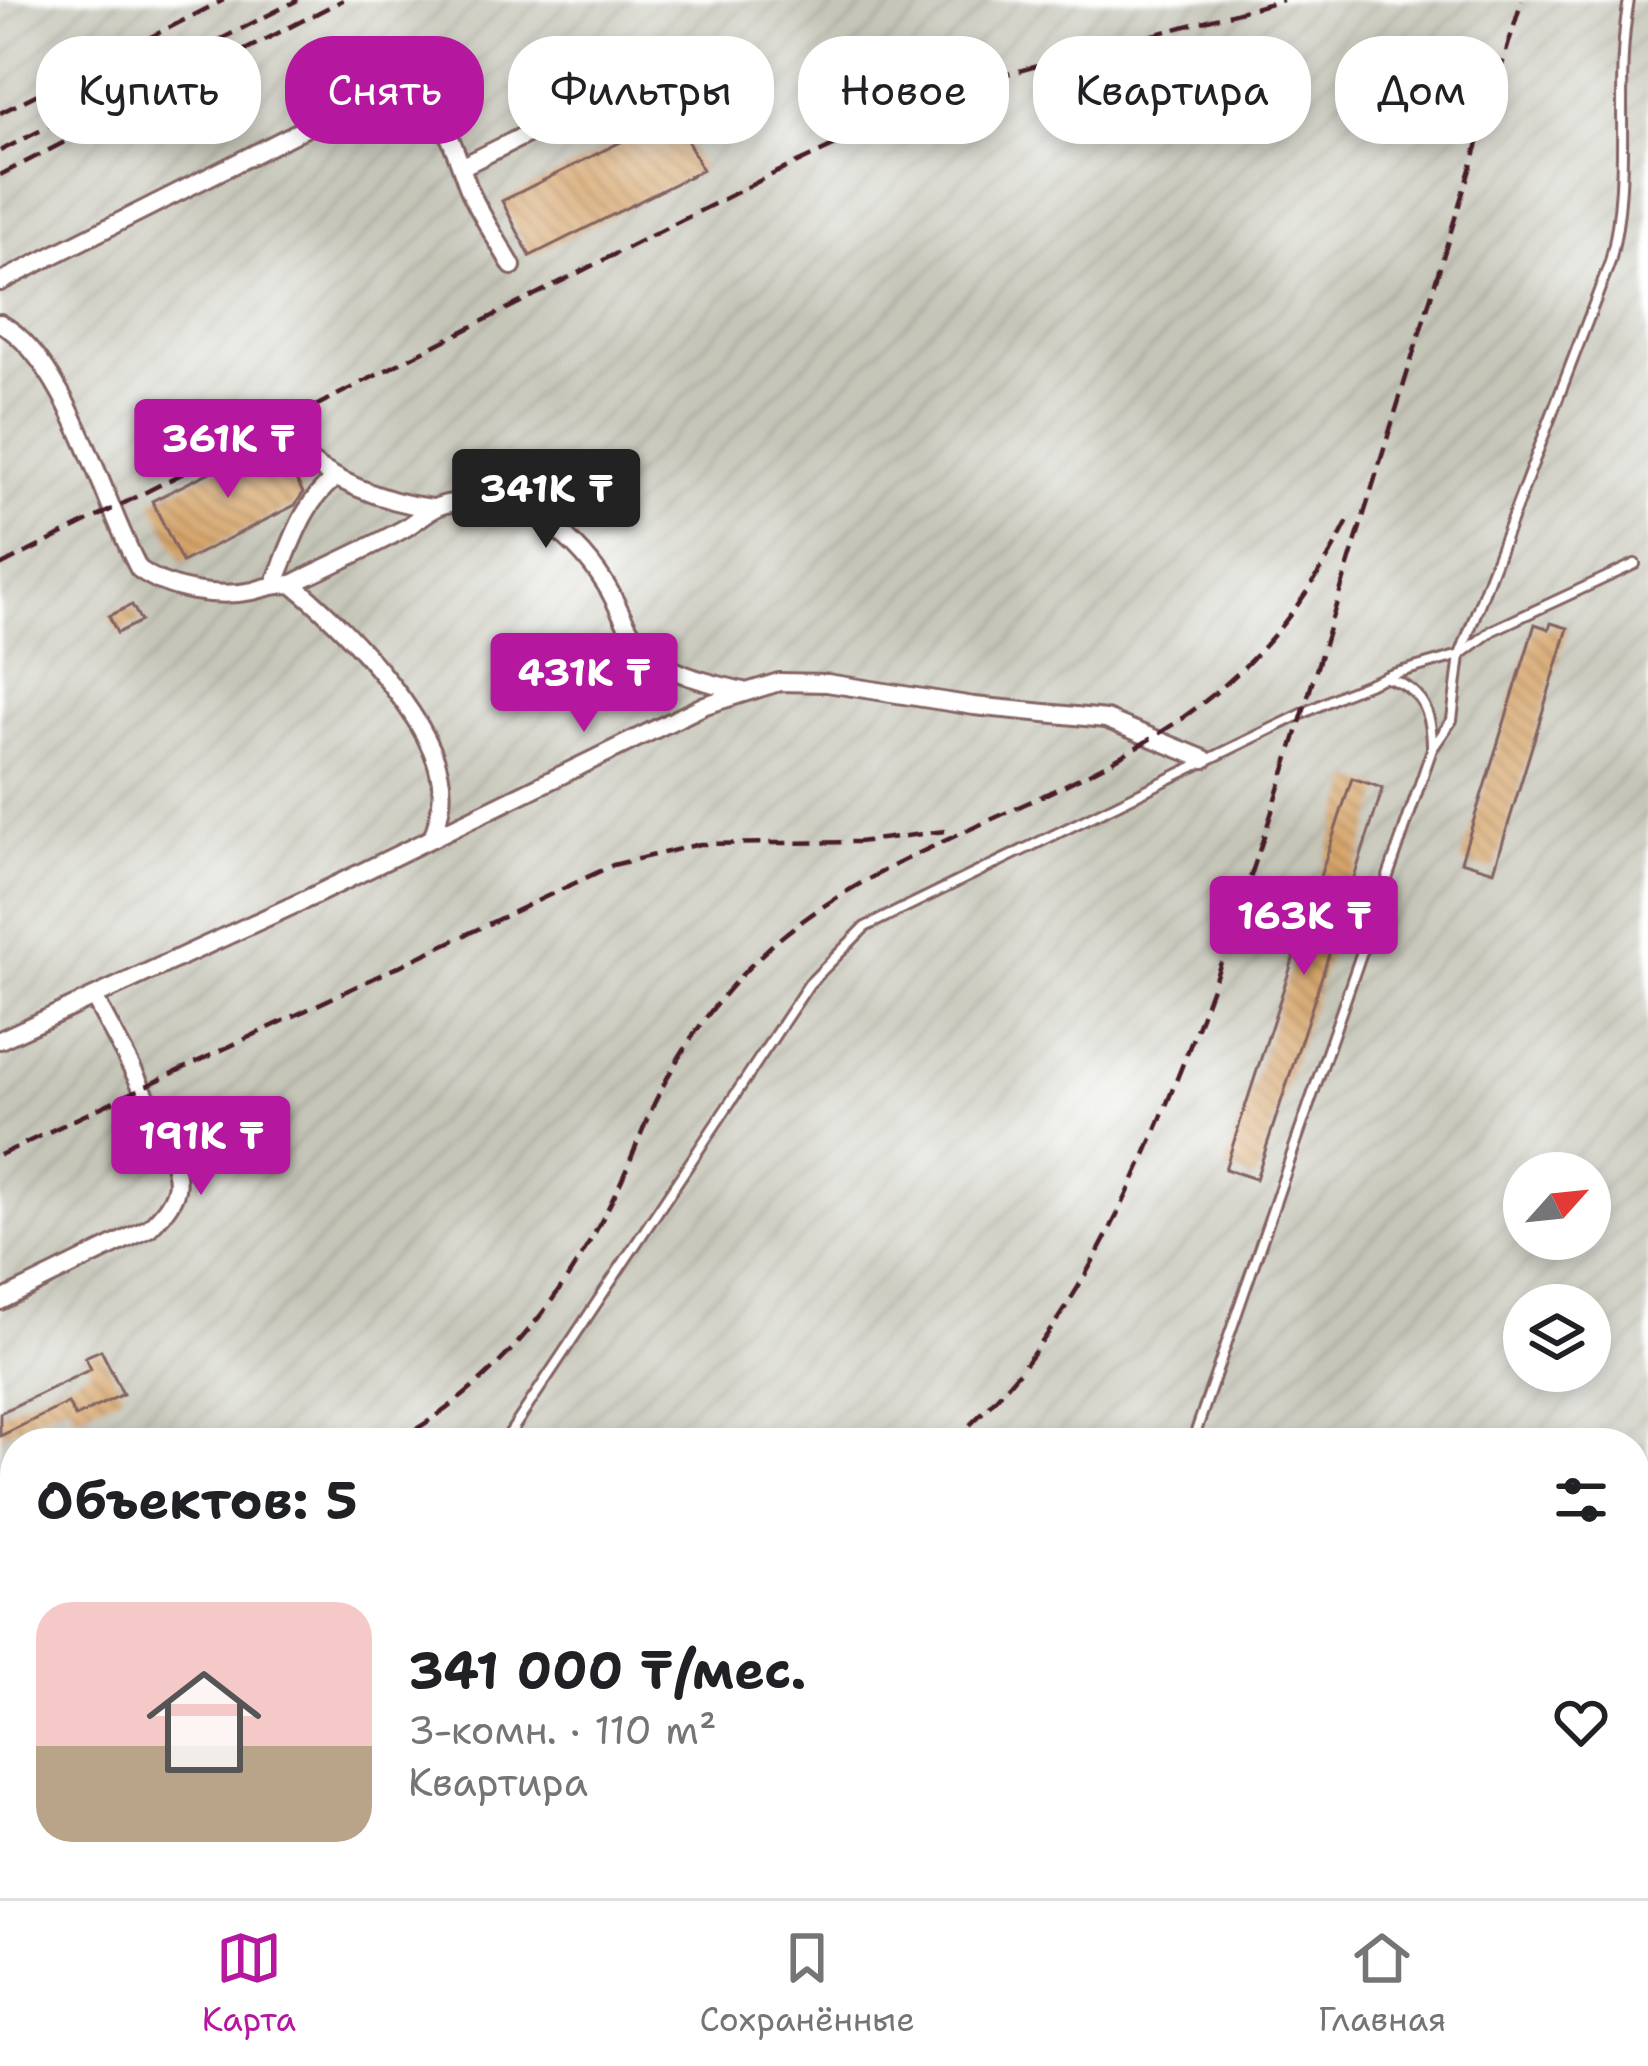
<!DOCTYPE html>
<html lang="ru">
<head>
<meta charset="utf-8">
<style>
	:root { --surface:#fff; --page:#f2f2f2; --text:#202124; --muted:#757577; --line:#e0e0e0; --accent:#b5179e }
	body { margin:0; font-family:"Shantell Sans",sans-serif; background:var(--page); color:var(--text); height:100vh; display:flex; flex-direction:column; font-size:45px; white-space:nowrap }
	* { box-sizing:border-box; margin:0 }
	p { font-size:39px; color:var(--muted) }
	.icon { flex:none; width:66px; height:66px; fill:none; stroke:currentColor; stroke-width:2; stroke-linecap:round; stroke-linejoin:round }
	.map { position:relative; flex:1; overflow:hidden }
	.panel { position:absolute; left:0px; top:1428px; width:1650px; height:471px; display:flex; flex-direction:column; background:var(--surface); border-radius:48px 48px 0 0; box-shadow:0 6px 18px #0003 }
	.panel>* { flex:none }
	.banner { position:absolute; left:36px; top:36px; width:1578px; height:108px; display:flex; gap:24px }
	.needle { width:78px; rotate:63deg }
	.tools { position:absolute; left:1503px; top:1152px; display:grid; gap:24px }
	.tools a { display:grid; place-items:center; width:108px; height:108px; border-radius:50%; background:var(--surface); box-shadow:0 6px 18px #0003; font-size:60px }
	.price { position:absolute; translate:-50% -102px; padding:0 27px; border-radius:12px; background:var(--accent); color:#fff; font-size:39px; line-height:78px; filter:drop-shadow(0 3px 6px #0008) }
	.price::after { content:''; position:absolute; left:50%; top:72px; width:36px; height:27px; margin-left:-18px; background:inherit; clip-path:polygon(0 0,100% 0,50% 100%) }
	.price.selected { background:#222; color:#fff }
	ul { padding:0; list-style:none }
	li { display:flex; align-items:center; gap:36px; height:300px; padding:0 36px }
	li+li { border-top:3px solid var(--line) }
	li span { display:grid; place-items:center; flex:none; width:336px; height:240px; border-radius:36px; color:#555 }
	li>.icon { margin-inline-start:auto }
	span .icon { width:144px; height:144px; fill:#fffc; stroke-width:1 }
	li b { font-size:51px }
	h2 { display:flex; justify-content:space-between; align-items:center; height:144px; padding:0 36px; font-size:51px }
	.chip { padding:0 42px; border-radius:48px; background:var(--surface); box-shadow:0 6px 18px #0003; font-size:42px; line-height:108px }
	.chip.selected { background:var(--accent); color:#fff }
	.tab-bar { display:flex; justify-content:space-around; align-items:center; height:168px; border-top:3px solid var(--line); background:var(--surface); font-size:33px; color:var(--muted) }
	.tab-bar a { display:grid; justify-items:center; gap:6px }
	.tab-bar .selected { color:var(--accent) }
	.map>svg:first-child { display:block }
	.industrial { fill:url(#industrial-furrows); fill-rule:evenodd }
	.building { fill:url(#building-back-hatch) }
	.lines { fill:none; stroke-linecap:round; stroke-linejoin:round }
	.lane-casing { stroke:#836462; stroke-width:14 }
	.street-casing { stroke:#836462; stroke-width:22 }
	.lane { stroke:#fff; stroke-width:8 }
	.street { stroke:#fff; stroke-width:16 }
	.rail { stroke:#4a1f2b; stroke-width:4.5; stroke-dasharray:18 9; stroke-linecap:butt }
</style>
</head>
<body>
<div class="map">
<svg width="1648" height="1898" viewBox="0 0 1648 1898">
	<defs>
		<pattern id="industrial-furrows" width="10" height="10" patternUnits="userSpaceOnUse" patternTransform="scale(3)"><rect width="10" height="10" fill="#c5c5b8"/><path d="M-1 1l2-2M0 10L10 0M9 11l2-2" fill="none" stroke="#aba99e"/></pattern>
		<pattern id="building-back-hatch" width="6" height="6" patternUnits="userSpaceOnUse" patternTransform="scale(3)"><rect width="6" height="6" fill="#d6a56b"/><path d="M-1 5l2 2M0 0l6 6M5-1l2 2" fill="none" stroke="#b08658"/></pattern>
	</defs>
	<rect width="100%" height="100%" fill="#fff"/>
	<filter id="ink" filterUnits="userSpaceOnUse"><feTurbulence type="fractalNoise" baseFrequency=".00833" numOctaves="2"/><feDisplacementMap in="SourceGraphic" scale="24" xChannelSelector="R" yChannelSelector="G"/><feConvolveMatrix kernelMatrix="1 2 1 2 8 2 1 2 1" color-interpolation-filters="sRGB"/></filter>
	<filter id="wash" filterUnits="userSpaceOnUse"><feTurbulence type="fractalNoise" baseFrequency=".004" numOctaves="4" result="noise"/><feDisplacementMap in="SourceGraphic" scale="48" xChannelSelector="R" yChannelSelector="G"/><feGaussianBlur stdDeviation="2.7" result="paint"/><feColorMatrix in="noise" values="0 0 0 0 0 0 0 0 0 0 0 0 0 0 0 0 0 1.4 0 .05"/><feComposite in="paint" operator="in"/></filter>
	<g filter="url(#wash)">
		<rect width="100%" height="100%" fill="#ece4c7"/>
		<!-- industrial -->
		<path class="industrial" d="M0,0H1648V1898H0ZM1524,1173H1590V1239H1524ZM1524,1305H1590V1371H1524ZM15,1443H1635V1884H15Z"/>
		<g id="blocks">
			<!-- building -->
			<path class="building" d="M675,115L702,170L530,256L502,201Z
				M276,439L279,453L287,461L303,493L295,505L182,562L152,501Z
				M132,605L141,621L117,633L109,616Z
				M1551,623L1568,628L1494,871L1461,861L1535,624L1549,629Z
				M1352,778L1383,788L1256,1179L1225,1169Z
				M101,1350L123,1394L75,1417L68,1403L0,1436V1413L91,1369L85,1357Z
				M15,1769V1826L0,1833V1777Z
				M160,1884H199L171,1898H132Z
				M477,1884H536L516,1898H456Z
				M598,1884H736L716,1898H578Z
				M849,1884H893L864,1898H820Z"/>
		</g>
	</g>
	<g filter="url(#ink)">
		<use href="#blocks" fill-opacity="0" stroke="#836462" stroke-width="3"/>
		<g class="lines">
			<defs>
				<path id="lane" d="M1386,678C1422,688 1432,712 1432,747
					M504,1442L809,984L865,927L1343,694L1393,674L1460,655L1493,630L1635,564
					M1192,1443L1432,749L1452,720L1460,655L1610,262C1633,172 1613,89 1629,0
					M0,1707L15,1700
					M196,1898L223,1884
					M531,1898L552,1884"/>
				<path id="street" d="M463,166L628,84
					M0,282L395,83C442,92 454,151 469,189C480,215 498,241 512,266
					M0,323C68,361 102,501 139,569C169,591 217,598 253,591C267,587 277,584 292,584C340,621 426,712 439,772C445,795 440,815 433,836
					M290,447C329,479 381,502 432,508
					M274,584C292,545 300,506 334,479
					M292,584C330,565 370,548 407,527C420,519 431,507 446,504C515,490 571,529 606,585C619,606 626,630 643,648C668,675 709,683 743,691
					M0,1040L309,898L705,705L779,682L827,683L974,706L1106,719L1204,759
					M0,1301L149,1228C160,1217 172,1205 176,1189C185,1156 112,1033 94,997
					M504,1442L508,1443
					M309,1898L326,1884
					M908,1898L936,1884"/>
			</defs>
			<!-- lane casing -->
			<use href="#lane" class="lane-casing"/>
			<!-- street casing -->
			<use href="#street" class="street-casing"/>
			<!-- lane -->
			<use href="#lane" class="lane"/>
			<!-- street -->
			<use href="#street" class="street"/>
			<!-- rail -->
			<path class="rail" d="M0,113L224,0
				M0,151L298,0
				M0,175L343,0
				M0,566L769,176L902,114L1000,76L1283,0
				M0,1155L613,865L700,844L858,842L945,831
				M391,1443C494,1391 568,1292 617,1190C633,1157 644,1122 661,1090C688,1036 727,986 771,946C829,895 897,863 966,831C1142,751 1260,699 1350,517
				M950,1443C1067,1342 1128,1201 1184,1061C1242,914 1287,765 1333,615C1396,410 1459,205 1522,0
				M0,1629L15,1622
				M113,1898L141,1884
				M1228,1898L1281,1891L1463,1886L1644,1898"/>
		</g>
	</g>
</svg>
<div class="tools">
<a><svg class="needle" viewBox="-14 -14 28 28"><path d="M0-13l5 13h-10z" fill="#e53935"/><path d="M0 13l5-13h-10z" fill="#757577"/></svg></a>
<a><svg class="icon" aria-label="layers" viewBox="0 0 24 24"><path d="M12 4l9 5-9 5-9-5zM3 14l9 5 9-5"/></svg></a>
</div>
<b class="price" style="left:228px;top:501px">361K ₸</b>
<b class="price selected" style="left:546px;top:551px">341K ₸</b>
<b class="price" style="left:584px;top:735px">431K ₸</b>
<b class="price" style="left:1304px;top:978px">163K ₸</b>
<b class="price" style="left:201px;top:1198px">191K ₸</b>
<div class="banner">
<a class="chip">Купить</a>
<a class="chip selected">Снять</a>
<a class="chip">Фильтры</a>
<a class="chip">Новое</a>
<a class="chip">Квартира</a>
<a class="chip">Дом</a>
</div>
<section class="panel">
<h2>Объектов: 5<svg class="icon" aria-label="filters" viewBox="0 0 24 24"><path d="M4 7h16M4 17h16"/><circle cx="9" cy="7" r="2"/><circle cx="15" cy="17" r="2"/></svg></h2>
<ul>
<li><span style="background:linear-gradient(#f6c9c9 60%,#b9a48a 0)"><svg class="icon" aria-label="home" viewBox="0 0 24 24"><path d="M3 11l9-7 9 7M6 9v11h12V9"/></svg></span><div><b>341 000 ₸/мес.</b><p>3-комн. · 110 m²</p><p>Квартира</p></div><svg class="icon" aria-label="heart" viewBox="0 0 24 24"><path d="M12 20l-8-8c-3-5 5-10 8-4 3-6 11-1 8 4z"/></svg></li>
</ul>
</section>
</div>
<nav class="tab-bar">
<a class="selected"><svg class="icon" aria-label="map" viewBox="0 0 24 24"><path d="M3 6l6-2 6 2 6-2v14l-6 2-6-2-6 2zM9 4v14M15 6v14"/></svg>Карта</a>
<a><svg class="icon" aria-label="saved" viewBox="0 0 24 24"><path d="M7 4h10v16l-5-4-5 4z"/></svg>Сохранённые</a>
<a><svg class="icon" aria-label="home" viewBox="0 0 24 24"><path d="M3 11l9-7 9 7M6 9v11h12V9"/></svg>Главная</a>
</nav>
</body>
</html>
